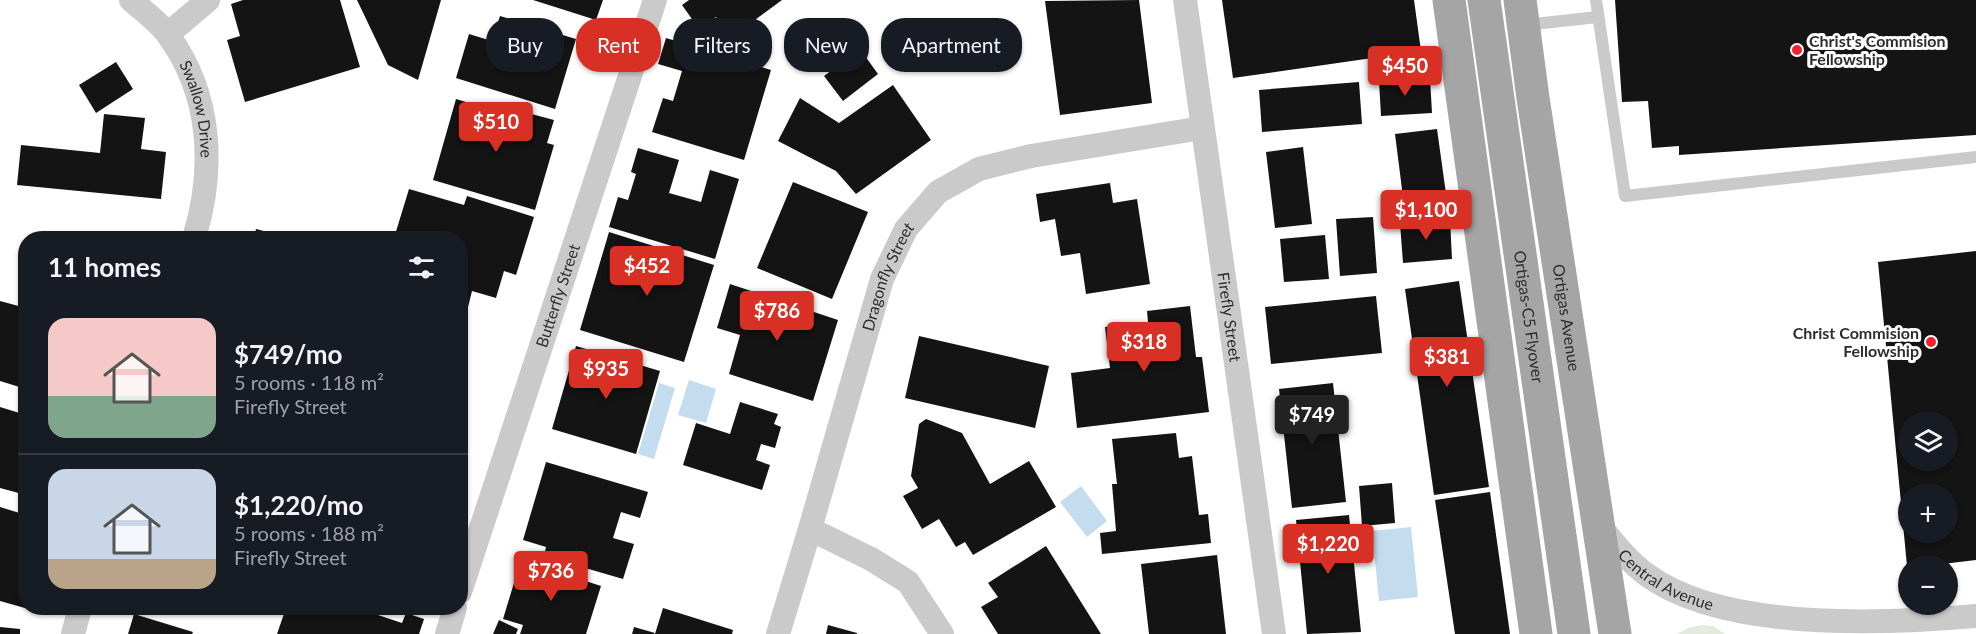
<!DOCTYPE html>
<html lang="en">
<head>
<meta charset="utf-8">
<style>
	:root { --surface:#171b24; --page:#242831; --text:#f1f3f6; --muted:#9ea1a6; --line:#363941; --accent:#d93025 }
	body { margin:0; font-family:Lato,sans-serif; background:var(--page); color:var(--text); height:100vh; display:flex; flex-direction:column; font-size:22px; white-space:nowrap }
	* { box-sizing:border-box; margin:0 }
	p { font-size:20px; color:var(--muted) }
	.icon { flex:none; width:33px; height:33px; fill:none; stroke:currentColor; stroke-width:2; stroke-linecap:round; stroke-linejoin:round }
	.map { position:relative; flex:1; overflow:hidden }
	.details { position:absolute; left:18px; top:231px; width:450px; height:384px; display:flex; flex-direction:column; background:var(--surface); border-radius:24px; box-shadow:0 2px 4px #0004 }
	.details>* { flex:none }
	.guide { position:absolute; left:486px; top:18px; width:570px; height:54px; display:flex; gap:12px }
	.controls { position:absolute; left:1898px; top:411px; display:grid; gap:12px }
	.controls a { display:grid; place-items:center; width:60px; height:60px; border-radius:50%; background:var(--surface); box-shadow:0 2px 4px #0004; font-size:30px }
	.price { position:absolute; translate:-50% -51px; padding:0 14px; border-radius:6px; background:var(--accent); color:#fff; font-size:20px; line-height:39px; filter:drop-shadow(0 2px 3px #0008) }
	.price::after { content:''; position:absolute; left:50%; top:36px; width:18px; height:14px; margin-left:-9px; background:inherit; clip-path:polygon(0 0,100% 0,50% 100%) }
	.price.current { background:#222; color:#fff }
	ul { padding:0; list-style:none }
	li { display:flex; align-items:center; gap:18px; height:150px; padding:0 30px }
	li+li { border-top:2px solid var(--line) }
	li span { display:grid; place-items:center; flex:none; width:168px; height:120px; border-radius:18px; color:#555 }
	li>.icon { margin-inline-start:auto }
	span .icon { width:72px; height:72px; fill:#fffc; stroke-width:1 }
	li b { font-size:26px }
	h2 { display:flex; justify-content:space-between; align-items:center; height:72px; padding:0 30px; font-size:26px }
	.chip { padding:0 21px; border-radius:24px; background:var(--surface); box-shadow:0 2px 4px #0004; font-size:21px; line-height:54px }
	.chip.current { background:var(--accent); color:#fff }
	.map>svg:first-child { display:block }
	.green { fill:#e3ecda }
	.water { fill:#c4ddee }
	.building { fill:#141414; fill-rule:evenodd }
	.lines { fill:none; stroke-linecap:round; stroke-linejoin:round }
	.lane { stroke:#cacaca; stroke-width:12 }
	.street { stroke:#cacaca; stroke-width:24 }
	.primary { stroke:#a5a5a5; stroke-width:33 }
	.poi-dot { fill:#f3212c; stroke:#fff; stroke-width:2 }
	.labels { text-anchor:middle; stroke-width:6; stroke-linejoin:round; paint-order:stroke }
	.poi-label { font-size:16px; font-weight:bold; fill:#2d2d2d; stroke:#fff; text-anchor:start }
	.street-label { font-size:16px; fill:#2d2d2d; stroke:#fff }
</style>
</head>
<body>
<div class="map">
<svg width="1976" height="634" viewBox="0 0 1976 634">
	<rect width="100%" height="100%" fill="#fff"/>
	<!-- green -->
	<path class="green" d="M1700,625L1713,626L1725,634H1677L1688,628Z"/>
	<!-- water -->
	<path class="water" d="M689,380L716,389L706,423L678,415Z
		M659,383L675,388L654,459L638,454Z
		M1081,486L1107,521L1087,537L1060,502Z
		M1411,527L1418,597L1379,601L1372,531Z"/>
	<!-- building -->
	<path class="building" d="M243,0H340L360,67L245,102L227,40L240,36L231,4Z
		M357,0H441L418,80L388,65Z
		M533,0H603L596,20Z
		M689,0H782L732,37L716,17L699,29L682,5Z
		M1139,0L1152,103L1060,115L1045,1Z
		M1222,0H1414L1421,51L1233,78Z
		M1615,0H1976V135L1679,155V146L1652,148L1648,101L1622,102Z
		M500,16L576,39L555,109L456,78L469,34L492,41Z
		M666,38L771,70L744,160L652,132L663,98L673,101L682,71L658,64Z
		M860,49L878,74L843,101L824,76Z
		M116,62L133,89L96,113L79,85Z
		M1430,78L1432,113L1381,116L1379,81Z
		M1359,82L1362,124L1262,132L1259,90Z
		M893,85L931,140L856,194L836,171L778,141L800,98L839,123Z
		M456,99L507,114L509,108L554,120L547,143L554,145L535,210L433,180Z
		M104,114L145,118L141,149L166,152L161,199L17,185L21,145L100,153Z
		M1437,129L1448,208L1405,213L1395,134Z
		M1303,147L1312,224L1275,228L1266,152Z
		M638,148L679,160L669,193L701,202L710,170L739,179L715,259L609,227L618,197L628,200L636,174L631,172Z
		M793,182L868,212L832,299L757,268Z
		M1110,183L1113,203L1137,199L1150,284L1086,294L1080,253L1061,256L1055,219L1040,222L1036,194Z
		M409,189L464,205L467,196L534,217L516,275L504,271L496,298L472,291L468,307L460,304V238H394Z
		M1373,217L1377,273L1340,276L1336,219Z
		M1450,219L1452,259L1403,263L1400,223Z
		M256,229L291,238H254Z
		M609,232L714,265L684,362L580,330Z
		M1325,235L1329,279L1284,282L1280,239Z
		M1976,251V560L1926,566H1907L1878,262ZM1908,422H1947V460H1908ZM1908,494H1947V532H1908Z
		M1459,281L1489,487L1434,495L1405,289Z
		M730,284L838,320L813,401L729,374L740,335L717,328Z
		M1376,296L1382,353L1271,364L1265,307Z
		M0,301L26,308V389L0,381Z
		M1190,306L1196,357H1202L1209,412L1077,428L1071,373L1110,368L1105,327L1148,322L1147,311Z
		M919,336L1049,366L1035,428L905,398Z
		M576,346L660,371L636,454L552,429Z
		M1333,383L1346,502L1292,508L1279,389Z
		M740,402L778,414L774,424L781,427L775,448L761,444L756,460L770,465L762,490L683,465L696,423L730,434Z
		M0,407L26,415V495L0,488Z
		M460,418L465,419L461,432H460Z
		M926,419L962,433L990,484L1029,461L1056,507L973,555L965,542L956,547L939,519L922,529L903,496L918,488L911,476L919,424Z
		M1176,433L1179,458L1192,456L1199,515L1208,514L1211,543L1102,554L1100,533L1116,531L1112,484H1117L1112,439Z
		M546,462L648,492L640,518L621,512L613,538L634,544L623,579L544,556L546,547L523,540Z
		M1392,483L1395,523L1362,526L1359,486Z
		M1490,492L1510,634H1455L1435,500Z
		M0,507L26,515V608H32V610L0,601Z
		M1349,515L1361,632L1307,634L1296,520Z
		M1046,546L1101,634H998L981,607L998,597L988,583Z
		M1217,555L1226,634H1149L1141,564Z
		M521,560L601,586L586,634H520L523,625L503,619Z
		M286,608H357L402,623L406,613L424,619L419,634H277Z
		M663,608L733,630L732,634H655Z
		M134,614L193,632L192,634H128Z
		M499,620L518,629L516,634H493Z
		M828,625L857,633V634H826Z
		M0,627L20,629V634H0Z
		M634,627L655,633L654,634H632Z"/>
	<g class="lines">
		<!-- lane -->
		<path class="lane" d="M1596,0L1625,196L1976,157
			M1524,25L1598,17"/>
		<!-- street -->
		<g class="street">
			<path id="s1" d="M131,0C143,11 159,22 168,35C212,95 215,170 194,238"/>
			<path id="s2" d="M1185,0L1274,634"/>
			<path d="M168,34L208,0"/>
			<path id="s3" d="M1600,525C1614,544 1628,561 1647,575C1724,631 1884,624 1976,616"/>
			<path d="M810,529L871,559L908,582L942,634"/>
			<path id="s4" d="M460,592L655,0"/>
			<path d="M73,634L80,608"/>
			<path d="M447,634L455,608"/>
			<path id="s5" d="M778,634L810,529L882,279L906,229L938,192L979,169L1031,156L1202,128"/>
		</g>
		<!-- primary -->
		<g class="primary">
			<path d="M1449,0L1536,634"/>
			<path id="s6" d="M1484,0L1574,634"/>
			<path id="s7" d="M1520,0L1533,98L1615,634"/>
		</g>
	</g>
	<!-- markers -->
	<g class="poi-dot">
		<circle cx="1797" cy="50" r="6"/>
		<circle cx="1931" cy="342" r="6"/>
	</g>
	<g class="labels">
		<!-- poi labels -->
		<g class="poi-label">
			<text x="1809" y="47">Christ's Commision<tspan x="1809" dy="18">Fellowship</tspan></text>
			<text x="1919" y="339" text-anchor="end">Christ Commision<tspan x="1919" dy="18">Fellowship</tspan></text>
		</g>
		<!-- street labels -->
		<g class="street-label">
			<text dy="6" stroke="none"><textPath href="#s1" startOffset="132">Swallow Drive</textPath></text>
			<text dy="6" stroke="none"><textPath href="#s5" startOffset="374">Dragonfly Street</textPath></text>
			<text dy="6" stroke="none"><textPath href="#s4" startOffset="312">Butterfly Street</textPath></text>
			<text dy="6" stroke="none"><textPath href="#s2" startOffset="320">Firefly Street</textPath></text>
			<text dy="6" stroke="none"><textPath href="#s6" startOffset="320">Ortigas-C5 Flyover</textPath></text>
			<text dy="6" stroke="none"><textPath href="#s7" startOffset="321">Ortigas Avenue</textPath></text>
			<text dy="6" stroke="none"><textPath href="#s3" startOffset="88">Central Avenue</textPath></text>
		</g>
	</g>
</svg>
<div class="controls">
<a><svg class="icon" aria-label="layers" viewBox="0 0 24 24"><path d="M12 4l9 5-9 5-9-5zM3 14l9 5 9-5"/></svg></a>
<a>+</a>
<a>−</a>
</div>
<b class="price" style="left:1405px;top:97px">$450</b>
<b class="price" style="left:496px;top:153px">$510</b>
<b class="price" style="left:1426px;top:241px">$1,100</b>
<b class="price" style="left:647px;top:297px">$452</b>
<b class="price" style="left:777px;top:342px">$786</b>
<b class="price" style="left:1144px;top:373px">$318</b>
<b class="price" style="left:1447px;top:388px">$381</b>
<b class="price" style="left:606px;top:400px">$935</b>
<b class="price current" style="left:1312px;top:446px">$749</b>
<b class="price" style="left:1328px;top:575px">$1,220</b>
<b class="price" style="left:551px;top:602px">$736</b>
<div class="guide">
<a class="chip">Buy</a>
<a class="chip current">Rent</a>
<a class="chip">Filters</a>
<a class="chip">New</a>
<a class="chip">Apartment</a>
</div>
<section class="details">
<h2>11 homes<svg class="icon" aria-label="filters" viewBox="0 0 24 24"><path d="M4 7h16M4 17h16"/><circle cx="9" cy="7" r="2"/><circle cx="15" cy="17" r="2"/></svg></h2>
<ul>
<li><span style="background:linear-gradient(#f6c9c9 65%,#7fa58c 0)"><svg class="icon" aria-label="home" viewBox="0 0 24 24"><path d="M3 11l9-7 9 7M6 9v11h12V9"/></svg></span><div><b>$749/mo</b><p>5 rooms · 118 m²</p><p>Firefly Street</p></div></li>
<li><span style="background:linear-gradient(#c9d6e8 75%,#b9a48a 0)"><svg class="icon" aria-label="home" viewBox="0 0 24 24"><path d="M3 11l9-7 9 7M6 9v11h12V9"/></svg></span><div><b>$1,220/mo</b><p>5 rooms · 188 m²</p><p>Firefly Street</p></div></li>
</ul>
</section>
</div>
</body>
</html>
